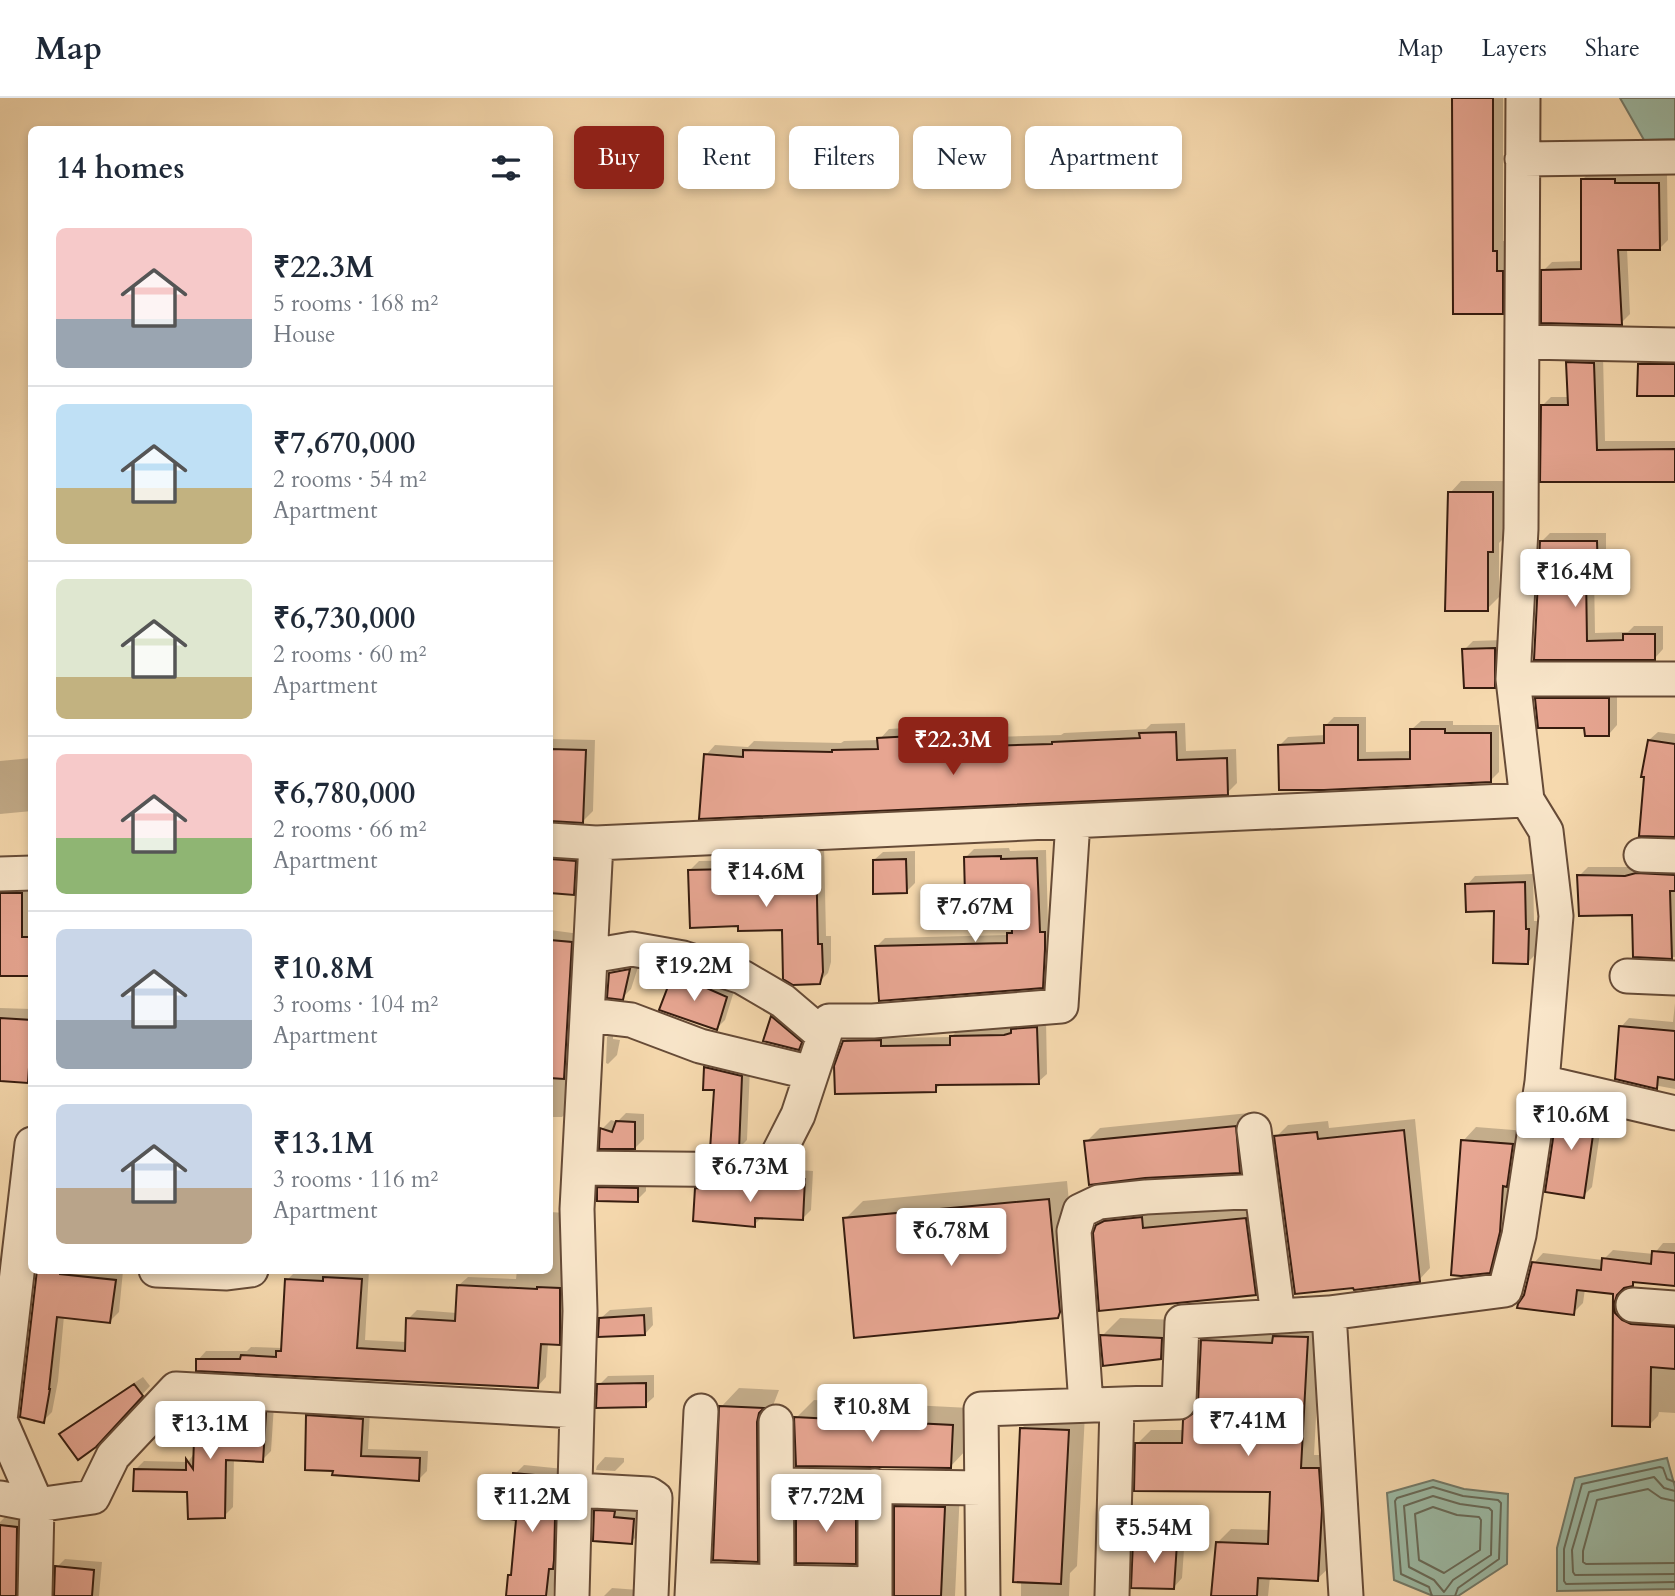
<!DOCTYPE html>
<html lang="en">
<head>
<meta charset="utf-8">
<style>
	:root { --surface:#fff; --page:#f6f6f7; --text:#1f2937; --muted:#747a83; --line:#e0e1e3; --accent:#8f2418 }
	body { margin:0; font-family:Cardo,serif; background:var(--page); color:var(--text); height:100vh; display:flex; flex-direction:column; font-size:26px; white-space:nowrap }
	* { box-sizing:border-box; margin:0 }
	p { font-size:23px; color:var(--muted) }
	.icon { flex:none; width:38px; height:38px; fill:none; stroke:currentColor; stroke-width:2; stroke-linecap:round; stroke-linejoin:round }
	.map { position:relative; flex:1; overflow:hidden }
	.side { position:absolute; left:28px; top:28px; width:525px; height:1148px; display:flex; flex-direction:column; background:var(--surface); border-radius:10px; box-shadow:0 4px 10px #0003 }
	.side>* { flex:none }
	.hud { position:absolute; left:574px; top:28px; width:665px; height:63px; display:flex; gap:14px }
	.price { position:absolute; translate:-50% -60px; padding:0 16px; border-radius:7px; background:#fff; color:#222; font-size:23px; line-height:46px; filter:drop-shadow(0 2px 4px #0008) }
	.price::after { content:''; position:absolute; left:50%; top:42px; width:21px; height:16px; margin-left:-10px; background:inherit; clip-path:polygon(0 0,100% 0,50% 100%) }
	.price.selected { background:var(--accent); color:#fff }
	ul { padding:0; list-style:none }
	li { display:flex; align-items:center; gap:21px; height:175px; padding:0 28px }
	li+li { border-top:2px solid var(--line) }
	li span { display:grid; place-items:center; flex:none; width:196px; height:140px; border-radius:10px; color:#555 }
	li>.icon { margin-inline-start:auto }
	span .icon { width:84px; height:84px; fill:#fffc; stroke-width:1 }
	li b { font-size:30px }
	h2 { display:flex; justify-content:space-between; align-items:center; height:84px; padding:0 28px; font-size:30px }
	.chip { padding:0 24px; border-radius:10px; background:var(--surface); box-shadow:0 4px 10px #0003; font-size:24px; line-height:63px }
	.chip.selected { background:var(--accent); color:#fff }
	header { display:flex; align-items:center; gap:42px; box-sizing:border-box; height:98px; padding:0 35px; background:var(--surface); border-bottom:2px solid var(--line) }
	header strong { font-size:33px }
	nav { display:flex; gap:38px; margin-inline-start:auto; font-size:24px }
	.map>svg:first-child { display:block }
	.water { fill:#9dbba6; stroke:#747b6a; stroke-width:2 }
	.shadow { fill:#0003 }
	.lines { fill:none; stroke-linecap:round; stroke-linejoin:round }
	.shore { stroke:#6a6c5a; stroke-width:2 }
	.building { fill:#e7a692; stroke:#361c0f; stroke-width:2 }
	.minor-casing { stroke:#664b37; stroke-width:37 }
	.minor { stroke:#f9e6ca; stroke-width:33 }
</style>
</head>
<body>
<header>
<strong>Map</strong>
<nav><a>Map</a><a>Layers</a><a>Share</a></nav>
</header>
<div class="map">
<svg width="1675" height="1498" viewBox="0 0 1675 1498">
	<rect width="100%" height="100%" fill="#f6d9ae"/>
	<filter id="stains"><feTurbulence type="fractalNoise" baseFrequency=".00286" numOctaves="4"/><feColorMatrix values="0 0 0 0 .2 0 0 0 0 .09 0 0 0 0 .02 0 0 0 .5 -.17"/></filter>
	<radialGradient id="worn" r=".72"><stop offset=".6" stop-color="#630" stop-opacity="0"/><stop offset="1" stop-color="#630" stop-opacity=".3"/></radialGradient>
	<!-- water -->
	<path class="water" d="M1620,0H1675V41L1644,42Z
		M1667,1360L1675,1389V1491L1557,1493V1450L1575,1380Z
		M1433,1382L1464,1391L1508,1396L1507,1466L1458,1498H1433L1394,1482L1387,1395Z"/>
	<!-- shadow -->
	<path class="shadow" d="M1454,0H1503V143H1507L1513,203L1502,214Z
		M1591,73H1623V77H1667L1668,142L1659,151H1627L1630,216L1621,225L1543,173L1552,164L1583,163L1582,82Z
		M1577,256L1603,257L1605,343H1675V382H1542L1543,307L1551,299H1569L1568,265Z
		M1648,257L1675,258V296L1639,266Z
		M1461,383H1504V440L1499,445V499L1487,511L1450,395Z
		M1550,435H1606V465L1594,474L1595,535L1628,534L1634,528H1663V551L1655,560H1536L1541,444Z
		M1503,542V579L1494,588L1464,552L1473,543Z
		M1545,592H1617V627L1609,636L1586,628L1536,601Z
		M1334,619H1366V654L1412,653V631L1421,623H1453V627H1499V674L1490,683L1324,690L1279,648L1288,639L1325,637V628Z
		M1185,625L1186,653L1236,651L1237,685L1227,695L706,657L715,647L748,649L754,643L841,645L844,643L879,642L889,631L922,629V638L961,636L962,640L1061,637L1064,635L1146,631L1151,626Z
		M1658,634L1675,636V737L1649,642Z
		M550,641L595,642L593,713L583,723L550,722Z
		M32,660V713L0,716V663Z
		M824,746L826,838H831V864L828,875L819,884L783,830L740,827L690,772L699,763L782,762V756L791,748Z
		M1009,750L1010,753L1046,752L1048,826H1053L1051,880L1042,888L876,849L885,840L1009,837L1013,831L1012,794L965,760L974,751Z
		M550,751L585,753L583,785L573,795L550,793Z
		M915,753V785L906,794L874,762L883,754Z
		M1588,769H1675V859L1635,857L1634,815L1579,778Z
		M1533,776L1534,823H1537L1536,856L1528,864L1496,811L1467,787L1475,778Z
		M30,786L32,877H0V789Z
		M550,832L580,836L578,865L569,874L550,871Z
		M640,863L631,891L622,900L610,875L619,866Z
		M682,870L735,890L725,922L717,930L673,879Z
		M550,893L577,894L571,1010L562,1019H550Z
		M1675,905V991L1616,980L1621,929L1629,920L1673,924Z
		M0,910L32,911V983L0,981Z
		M781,911L807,941L799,950L772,919Z
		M1046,921L1047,976L1038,984L942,985L935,992L844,944L853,934H889V940L951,939L960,930L1014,929Z
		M616,930L623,931L621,939L613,937V941L620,942L617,957L608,966L606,965L607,939Z
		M715,961L750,969L747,1042L738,1051L706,970Z
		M1568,1000L1604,1008L1592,1089L1583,1098L1560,1008Z
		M626,1015L644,1016V1041L635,1050L602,1031L611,1022L617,1024Z
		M1249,1015L1253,1060L1239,1073L1086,1044L1100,1030Z
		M1415,1021L1430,1170L1419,1182L1276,1039L1288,1027L1328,1023L1329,1030Z
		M1476,1029L1526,1033L1503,1159L1489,1173L1463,1043Z
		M798,1072L813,1073L811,1112L802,1121L763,1118L754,1127L697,1091L706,1082L780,1083L790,1080Z
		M608,1081L646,1082V1093L637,1102L599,1090Z
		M1067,1083L1078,1198L1058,1218L845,1121L863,1103Z
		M1262,1104L1272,1179L1255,1196L1098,1128L1114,1111Z
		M550,1114L566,1115L568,1237L559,1245H548L546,1279L538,1288L198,1262L206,1253H247L251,1249L282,1250L287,1182L296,1173L323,1175V1172H369L365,1242L407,1244L408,1221L417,1212L457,1215L459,1187L468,1179L516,1181L517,1172H550Z
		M1663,1145H1675V1186L1636,1183L1625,1188L1623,1196L1675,1219V1315L1659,1314L1658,1318L1649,1327L1614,1326L1615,1194L1585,1191L1583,1205L1573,1215L1525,1197L1534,1165L1543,1155L1603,1162L1613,1152L1654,1156Z
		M38,1172L123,1173L119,1214L110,1223L64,1218L58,1283L52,1314L43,1323Z
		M652,1209L653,1227L645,1236L601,1220L610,1212Z
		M1120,1220L1180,1222L1179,1241L1161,1260L1102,1238Z
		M1321,1226L1314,1357H1332L1331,1468L1317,1481L1270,1479L1268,1498H1213L1218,1444L1231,1431L1270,1432L1272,1393L1137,1346L1151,1332H1184L1185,1323L1199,1309L1202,1243L1216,1229Z
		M654,1277V1299L645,1307L599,1287L608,1278Z
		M143,1279L150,1288L104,1338L62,1336L70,1328Z
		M739,1290L779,1292L774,1305L775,1444L757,1462L721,1309Z
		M814,1302L970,1310L968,1350L950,1369L796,1320Z
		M205,1303L274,1307L271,1353L262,1362L234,1360L233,1409L224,1418L189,1393L135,1372L144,1363L188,1364L195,1354L196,1312Z
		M316,1310L370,1313L368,1351L428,1353L427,1373L419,1381L334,1371L308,1318Z
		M1038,1314L1085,1316L1077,1468L1070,1475L1069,1498H1021L1022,1330Z
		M605,1359L624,1360V1364L615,1373L596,1372L597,1368Z
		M524,1367L564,1371L553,1498H508L518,1420L515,1376Z
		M912,1393H960L955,1498H896V1409Z
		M811,1394L869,1395V1451L855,1465L798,1407Z
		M604,1404L623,1405L622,1411L642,1413L640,1435L631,1444L595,1413Z
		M5,1419L25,1421L26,1498H0V1424Z
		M1144,1435L1185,1437L1182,1480L1174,1489L1135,1444Z
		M65,1461L102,1464L99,1498H56L57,1469Z
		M612,1490L652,1493L656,1498H604Z"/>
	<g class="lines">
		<!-- shore -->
		<path class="shore" d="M1675,1384L1667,1381L1663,1370L1660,1369L1582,1386L1564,1451V1483L1566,1486L1675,1484
			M1675,1393L1664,1390L1654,1379L1589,1394L1572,1452L1573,1474L1575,1477L1675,1476
			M1433,1398L1460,1406L1489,1410L1492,1413L1491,1457L1453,1482L1444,1494L1434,1482L1409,1469L1404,1408Z
			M1675,1403L1661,1400L1648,1391L1597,1402L1583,1453V1464L1586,1466L1675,1465
			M1433,1409L1457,1417L1479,1419L1481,1422L1480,1452L1444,1475L1419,1462L1415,1416Z
			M1432,1498L1429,1489L1401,1476L1395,1403L1397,1400L1433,1389L1463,1398L1498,1402L1501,1405L1499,1461L1458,1490L1455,1498"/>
	</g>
	<!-- building -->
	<path class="building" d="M1452,0H1493V153H1497V173H1503V216H1453Z
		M1581,81H1615V85H1659L1660,152H1618L1622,227L1541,225V172L1581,171Z
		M1566,264L1594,265L1597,352L1675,351V384H1540L1541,307H1568Z
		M1638,266H1675V298H1637Z
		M1448,394H1493V454H1488V513H1445Z
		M1540,443H1597L1598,476H1586L1587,543L1623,542V536H1655V562H1534Z
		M1495,550V590H1464L1462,551Z
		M1535,600H1609V638H1585L1584,630H1538Z
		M1324,627H1358V662L1410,661V631H1445V635H1491V684L1324,692H1279L1278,647L1324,645Z
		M1176,634L1177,662L1227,660L1228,697L699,721L704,656L743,659V652L832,654V652L878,651L877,640L913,638V647L952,645V649L1052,646V644L1140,640L1139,635Z
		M1648,642L1675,646V739L1639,738L1644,679H1641Z
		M550,651L586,652L583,725L550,723Z
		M816,754L818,846H822L823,874L820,886L793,887L783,881L782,832L738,833V828L690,830L688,772L780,770V756Z
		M1001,758V761L1037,760L1040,834H1045V851L1043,890L879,903L875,848L1007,845V835H1012L1011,796L965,797L964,759Z
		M550,761L576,763L574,797L550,795Z
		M906,761L907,795L873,796V762Z
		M1636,775L1675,777V793H1670L1672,861L1633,859L1632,817L1579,818L1577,777L1625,778Z
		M1525,784L1526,831H1529L1528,866L1493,865L1494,813L1466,814L1465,786Z
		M0,795H22V839H32V878H0Z
		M550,842L572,844L564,981L550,980Z
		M630,871L623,902L607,900L609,875Z
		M672,878L693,884L727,899L717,932L659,912Z
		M771,918L802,944L799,952L763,943Z
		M0,920L32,922L28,985L0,983Z
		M1619,928L1675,933V982L1658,979L1657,991L1615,981Z
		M1037,929L1039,986L936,987V994L835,996L834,968L843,943L881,942V948L950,947V938L1004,937L1011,935V931Z
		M704,969L742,978L739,1052H710L714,992H703Z
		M1558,1007L1596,1016L1584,1100L1545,1094Z
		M616,1023L635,1024V1051H599L600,1030L612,1034Z
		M1236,1028L1240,1075L1145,1080L1089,1087L1084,1043Z
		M1404,1032L1420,1184L1354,1192L1353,1190L1295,1196L1274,1038L1317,1034L1318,1041Z
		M1461,1042L1513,1046L1507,1089L1503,1088L1500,1134L1490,1175L1461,1178L1451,1177Z
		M788,1080L805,1081L803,1122L755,1120V1129L693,1123L695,1090L770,1091L781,1088Z
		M597,1089L638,1090V1104L597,1103Z
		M1049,1101L1060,1214L1058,1220L854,1240L843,1120Z
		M1142,1119L1143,1130L1246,1120L1256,1197L1099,1213L1093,1135L1096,1127L1104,1123Z
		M1652,1153L1675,1155V1188L1633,1184V1188L1624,1190L1617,1197L1614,1206L1615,1215L1622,1222L1631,1226L1675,1229V1271L1651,1269L1650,1329L1612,1328L1613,1196L1577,1192L1574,1217L1517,1210L1518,1206L1524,1197L1532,1164L1601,1172L1602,1160L1651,1166Z
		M37,1172H60V1176L116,1182L110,1225L57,1219L49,1291H50L44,1325L20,1319Z
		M323,1179L362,1181L357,1250L405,1253L406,1220L455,1223L457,1187L537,1191V1189L560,1190V1247L541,1246L538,1290L196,1273V1261H240L241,1257L276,1259V1253H281L285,1181L323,1183Z
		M644,1217L645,1237L598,1239L599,1220Z
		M1100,1237L1162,1240L1161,1261L1103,1268Z
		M1273,1238L1308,1239L1301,1370H1319L1322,1412L1318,1483L1258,1480L1257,1498H1211L1216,1444L1268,1446L1270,1394L1134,1393L1135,1345H1182L1183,1322L1195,1314L1198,1305L1201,1242L1272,1245Z
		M646,1285V1309L596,1310L597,1286Z
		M134,1286L143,1298L96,1349L78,1362L59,1336Z
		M719,1308L764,1310L759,1315L757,1324L758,1464L713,1462Z
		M195,1311L266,1315L263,1364L226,1362L225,1420L188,1421L187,1394L133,1393L134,1371L186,1372V1361L193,1371Z
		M306,1317L363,1321L361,1358L420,1360L419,1383L332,1377L333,1373L305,1372Z
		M794,1319L953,1327L951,1370L796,1368Z
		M1020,1330L1069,1332L1061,1486L1013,1484Z
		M513,1375L556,1379L554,1462L553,1471H549L546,1498H506L508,1477H511L516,1422L509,1421Z
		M796,1407H856V1466L796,1465Z
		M894,1408L945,1409L941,1498H894Z
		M594,1412L615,1413L614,1419L634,1421L632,1446L593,1443Z
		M0,1427L17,1429L16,1498H0Z
		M1133,1443L1177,1445L1174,1491L1131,1490Z
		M55,1468L94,1472L92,1498H54Z"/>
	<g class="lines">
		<defs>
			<path id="minor" d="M1523,0L1521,431L1513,581L1527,702L1546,733L1556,818L1542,984L1675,1015
				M1522,61L1675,59
				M1522,244L1675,247
				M1513,581H1675
				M550,742L596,745
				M1641,757L1675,758
				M0,776L32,775
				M591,858L632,851L683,860L742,879L783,903L824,938
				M1627,878L1675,880
				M588,917L631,922L700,948L812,975
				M1254,1032L1278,1218
				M580,1070L770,1072L798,1017L829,923H873L1061,908L1073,723
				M156,1172L227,1175L251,1172
				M1633,1207L1675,1210
				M1086,1307L1074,1133L1080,1113L1099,1104L1146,1099L1262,1093
				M0,1322L32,1046
				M0,1322L37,1407
				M777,1387L981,1390
				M575,1392L649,1396L655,1400L651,1498
				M0,1400L37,1407
				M693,1481L777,1484L776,1324
				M777,1484L875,1486
				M35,1498L37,1407L93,1399L113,1358L176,1291L577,1313L580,1213L577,1111L596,745L1527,702
				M572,1498L577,1313
				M692,1498L701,1313
				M875,1498V1388
				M983,1498L981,1311L1179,1304L1182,1224L1329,1215
				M1112,1498L1117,1307
				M1346,1498L1329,1215L1505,1192L1519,1137L1542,984"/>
		</defs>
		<!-- minor casing -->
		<use href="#minor" class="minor-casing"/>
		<!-- minor -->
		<use href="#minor" class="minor"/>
	</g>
	<rect width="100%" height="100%" filter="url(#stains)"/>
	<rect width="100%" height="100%" fill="url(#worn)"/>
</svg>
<b class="price" style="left:1575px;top:511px">₹16.4M</b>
<b class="price selected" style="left:953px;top:679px">₹22.3M</b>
<b class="price" style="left:766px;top:811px">₹14.6M</b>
<b class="price" style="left:975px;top:846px">₹7.67M</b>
<b class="price" style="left:694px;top:905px">₹19.2M</b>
<b class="price" style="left:1571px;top:1054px">₹10.6M</b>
<b class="price" style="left:750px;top:1106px">₹6.73M</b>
<b class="price" style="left:951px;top:1170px">₹6.78M</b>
<b class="price" style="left:872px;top:1346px">₹10.8M</b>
<b class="price" style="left:1248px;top:1360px">₹7.41M</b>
<b class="price" style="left:210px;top:1363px">₹13.1M</b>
<b class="price" style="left:532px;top:1436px">₹11.2M</b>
<b class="price" style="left:826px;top:1436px">₹7.72M</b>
<b class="price" style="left:1154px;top:1467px">₹5.54M</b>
<div class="hud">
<a class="chip selected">Buy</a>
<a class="chip">Rent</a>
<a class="chip">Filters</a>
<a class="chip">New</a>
<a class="chip">Apartment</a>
</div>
<section class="side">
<h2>14 homes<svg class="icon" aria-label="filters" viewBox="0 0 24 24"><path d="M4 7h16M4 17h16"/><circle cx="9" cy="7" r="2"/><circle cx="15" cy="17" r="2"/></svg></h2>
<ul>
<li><span style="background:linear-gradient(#f6c9c9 65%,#9aa5b1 0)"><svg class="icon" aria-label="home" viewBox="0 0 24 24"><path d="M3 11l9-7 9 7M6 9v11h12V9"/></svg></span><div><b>₹22.3M</b><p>5 rooms · 168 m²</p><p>House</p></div></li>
<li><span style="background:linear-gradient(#bfe0f5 60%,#c2b280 0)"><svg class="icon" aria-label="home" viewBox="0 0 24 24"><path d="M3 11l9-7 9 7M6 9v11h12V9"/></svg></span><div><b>₹7,670,000</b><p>2 rooms · 54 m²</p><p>Apartment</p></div></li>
<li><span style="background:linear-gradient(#dfe7d0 70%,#c2b280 0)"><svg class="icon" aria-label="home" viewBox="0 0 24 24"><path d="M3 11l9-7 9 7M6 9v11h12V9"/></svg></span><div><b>₹6,730,000</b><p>2 rooms · 60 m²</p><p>Apartment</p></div></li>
<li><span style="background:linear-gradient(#f6c9c9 60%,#8fb573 0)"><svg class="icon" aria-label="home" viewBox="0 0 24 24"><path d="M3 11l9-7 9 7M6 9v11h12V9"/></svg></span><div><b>₹6,780,000</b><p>2 rooms · 66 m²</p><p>Apartment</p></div></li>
<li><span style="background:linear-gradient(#c9d6e8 65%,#9aa5b1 0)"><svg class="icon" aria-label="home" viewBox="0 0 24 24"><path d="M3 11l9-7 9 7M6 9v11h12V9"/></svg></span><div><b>₹10.8M</b><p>3 rooms · 104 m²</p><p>Apartment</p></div></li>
<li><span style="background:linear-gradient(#c9d6e8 60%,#b9a48a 0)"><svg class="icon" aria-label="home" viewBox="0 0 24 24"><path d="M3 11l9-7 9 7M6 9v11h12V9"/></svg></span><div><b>₹13.1M</b><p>3 rooms · 116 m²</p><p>Apartment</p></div></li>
</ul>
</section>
</div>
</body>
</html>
